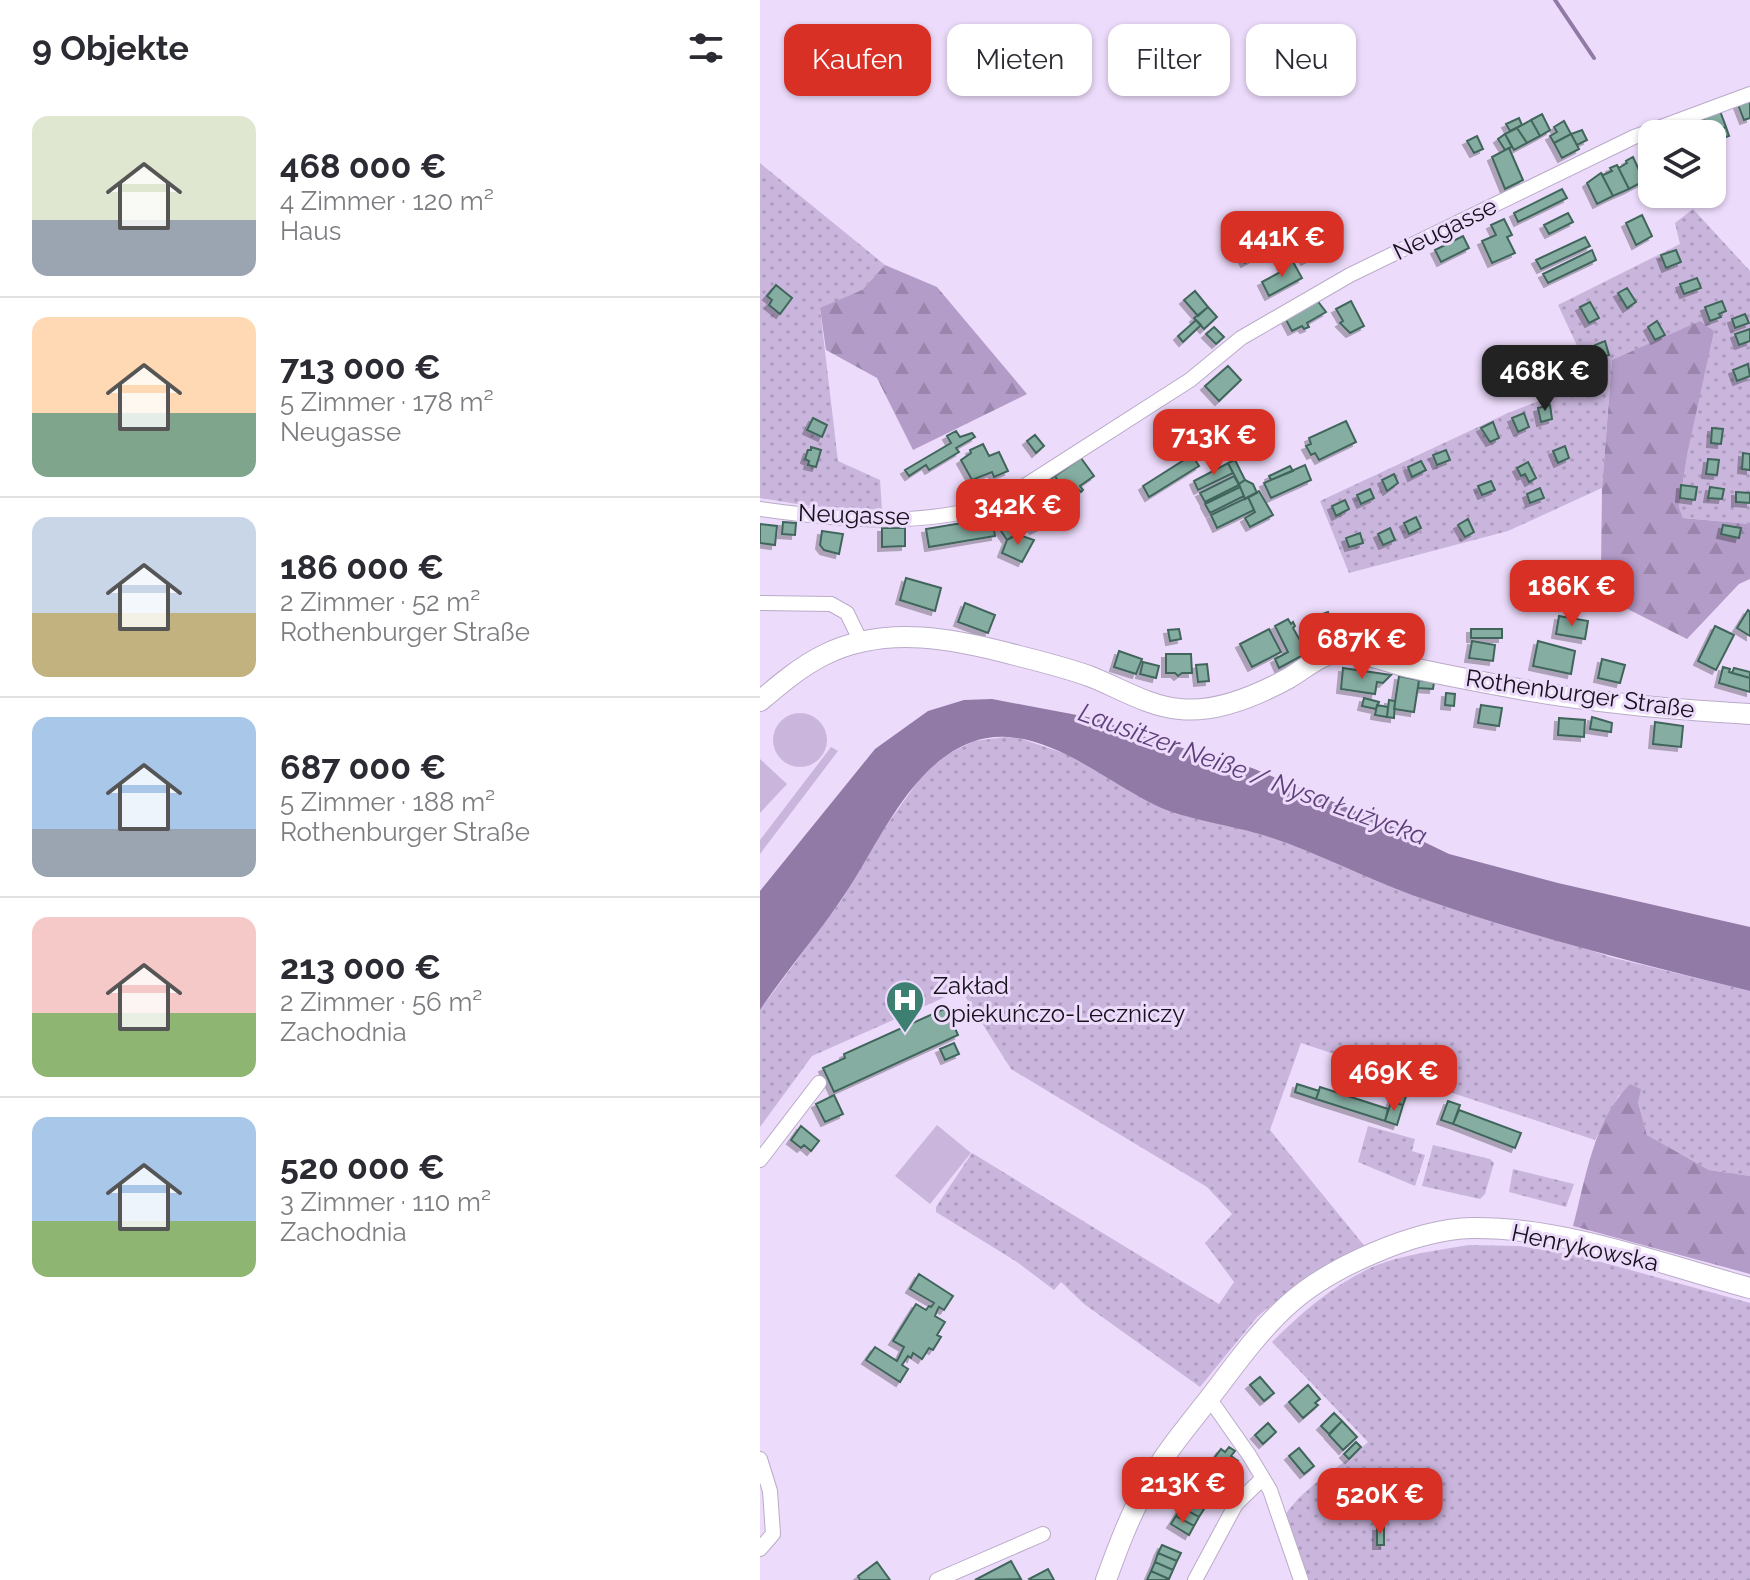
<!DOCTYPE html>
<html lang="de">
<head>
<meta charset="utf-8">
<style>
	:root { --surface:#fff; --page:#f2f2f3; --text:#2b2b33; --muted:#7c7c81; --line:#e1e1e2; --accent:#d93025 }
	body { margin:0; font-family:Raleway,sans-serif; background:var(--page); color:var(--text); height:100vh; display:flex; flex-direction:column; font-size:30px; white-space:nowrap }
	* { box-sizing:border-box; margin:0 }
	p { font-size:26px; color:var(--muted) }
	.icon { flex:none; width:44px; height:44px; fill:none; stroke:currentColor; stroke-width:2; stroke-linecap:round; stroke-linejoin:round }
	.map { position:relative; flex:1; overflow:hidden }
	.drawer { display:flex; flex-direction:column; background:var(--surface); width:760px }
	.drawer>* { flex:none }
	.hud { position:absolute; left:24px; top:24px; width:760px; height:72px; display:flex; gap:16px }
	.fabs { position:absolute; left:878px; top:120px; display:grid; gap:16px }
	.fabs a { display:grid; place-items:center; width:88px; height:88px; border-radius:16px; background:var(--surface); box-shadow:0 2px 6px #0004; font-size:40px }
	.price { position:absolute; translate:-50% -68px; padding:0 18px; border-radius:16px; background:var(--accent); color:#fff; font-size:26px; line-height:52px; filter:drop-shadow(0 2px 4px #0008) }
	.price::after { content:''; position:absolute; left:50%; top:48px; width:24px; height:18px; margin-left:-12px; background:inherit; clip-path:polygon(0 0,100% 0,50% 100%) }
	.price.on { background:#222; color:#fff }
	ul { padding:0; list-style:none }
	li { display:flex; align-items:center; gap:24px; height:200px; padding:0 32px }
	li+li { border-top:2px solid var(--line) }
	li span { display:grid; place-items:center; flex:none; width:224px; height:160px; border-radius:16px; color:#555 }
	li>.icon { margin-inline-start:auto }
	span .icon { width:96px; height:96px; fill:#fffc; stroke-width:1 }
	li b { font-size:34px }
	h2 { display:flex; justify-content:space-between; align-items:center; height:96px; padding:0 32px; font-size:34px }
	.pill { padding:0 28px; border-radius:16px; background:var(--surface); box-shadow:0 2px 6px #0004; font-size:28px; line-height:72px }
	.pill.on { background:var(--accent); color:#fff }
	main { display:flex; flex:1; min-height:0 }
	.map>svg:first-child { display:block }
	.green { fill:url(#green-dots) }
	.forest { fill:url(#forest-firs) }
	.pitch { fill:#cab6dd }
	.water { fill:#917aa6 }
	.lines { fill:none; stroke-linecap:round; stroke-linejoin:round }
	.stream { stroke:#917aa6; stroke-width:4 }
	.building { fill:#86ada2; stroke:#40665c; stroke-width:2; filter:url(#shadow) }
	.street-casing { stroke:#baabc9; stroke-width:16 }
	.secondary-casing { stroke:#baabc9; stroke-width:22 }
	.street { stroke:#fff; stroke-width:14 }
	.secondary { stroke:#fff; stroke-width:20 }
	.labels { text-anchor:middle; stroke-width:6; stroke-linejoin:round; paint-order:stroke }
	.street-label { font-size:24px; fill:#16111b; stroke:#ecdbfb }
	.poi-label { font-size:24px; fill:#16111b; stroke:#ecdbfb; text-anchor:start }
	.water-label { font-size:26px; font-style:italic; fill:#5f3f79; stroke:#ecdbfb }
</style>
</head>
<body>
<main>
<section class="drawer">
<h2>9 Objekte<svg class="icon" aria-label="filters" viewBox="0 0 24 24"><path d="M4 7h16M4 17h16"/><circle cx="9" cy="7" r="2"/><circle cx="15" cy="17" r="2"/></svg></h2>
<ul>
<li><span style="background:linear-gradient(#dfe7d0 65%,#9aa5b1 0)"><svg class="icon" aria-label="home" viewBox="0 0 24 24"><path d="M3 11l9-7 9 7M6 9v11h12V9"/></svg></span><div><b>468 000 €</b><p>4 Zimmer · 120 m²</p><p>Haus</p></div></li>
<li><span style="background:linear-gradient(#ffd9b3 60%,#7fa58c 0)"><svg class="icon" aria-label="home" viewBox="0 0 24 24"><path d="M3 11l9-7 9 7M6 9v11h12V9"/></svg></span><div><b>713 000 €</b><p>5 Zimmer · 178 m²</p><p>Neugasse</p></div></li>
<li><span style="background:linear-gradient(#c9d6e8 60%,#c2b280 0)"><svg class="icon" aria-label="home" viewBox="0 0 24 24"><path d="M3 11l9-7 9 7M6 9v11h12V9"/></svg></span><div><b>186 000 €</b><p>2 Zimmer · 52 m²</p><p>Rothenburger Straße</p></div></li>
<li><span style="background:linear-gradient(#a9c7e8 70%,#9aa5b1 0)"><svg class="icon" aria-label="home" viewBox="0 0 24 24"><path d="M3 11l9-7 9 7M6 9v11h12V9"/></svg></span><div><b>687 000 €</b><p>5 Zimmer · 188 m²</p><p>Rothenburger Straße</p></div></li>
<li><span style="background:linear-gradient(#f6c9c9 60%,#8fb573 0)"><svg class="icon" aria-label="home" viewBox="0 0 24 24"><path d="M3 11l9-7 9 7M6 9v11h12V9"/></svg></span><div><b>213 000 €</b><p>2 Zimmer · 56 m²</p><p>Zachodnia</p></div></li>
<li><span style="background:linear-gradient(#a9c7e8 65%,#8fb573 0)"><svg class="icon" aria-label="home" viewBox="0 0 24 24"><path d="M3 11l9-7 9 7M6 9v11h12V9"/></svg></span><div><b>520 000 €</b><p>3 Zimmer · 110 m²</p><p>Zachodnia</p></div></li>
</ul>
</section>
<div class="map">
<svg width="990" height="1580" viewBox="0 0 990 1580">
	<defs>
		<pattern id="green-dots" width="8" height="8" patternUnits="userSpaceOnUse" patternTransform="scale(2)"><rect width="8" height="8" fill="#cab6dd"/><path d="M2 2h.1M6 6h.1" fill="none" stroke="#ad9bbd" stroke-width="1.8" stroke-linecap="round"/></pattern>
		<pattern id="forest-firs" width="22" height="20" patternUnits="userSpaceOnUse" patternTransform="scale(2)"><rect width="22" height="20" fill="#b49cc9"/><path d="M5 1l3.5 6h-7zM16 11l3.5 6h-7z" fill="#9a85ac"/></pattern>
		<filter id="shadow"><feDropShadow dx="-4" dy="4" stdDeviation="0" flood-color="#0004"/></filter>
	</defs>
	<rect width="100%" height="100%" fill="#ecdbfb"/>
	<!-- green -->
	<path class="green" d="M0,163L125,265L102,290L60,309L78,461L120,480L122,510L49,506L0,498Z
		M933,209L990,271V524L923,518L919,507L928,450L852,360L842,488L748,531L589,573L560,501L748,413L833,380L798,305L920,244L915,223Z
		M253,736L309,755L398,806L507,836L850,957L990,991V1176L949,1170L887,1135L878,1102L859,1095L835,1140L541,1043L510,1130L611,1254L513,1304L498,1316L440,1387L324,1304L301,1282L294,1290L257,1262L176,1212V1207L212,1153L459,1304L474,1282L445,1243L472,1214L447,1187L251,1069L201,990L52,1056L0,1127V1010L83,898L119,836L161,777L184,756L214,741Z
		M608,1126L655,1139L652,1151L665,1155L655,1186L598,1162Z
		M673,1145L730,1159L734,1163L725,1194L720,1199L662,1186Z
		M753,1169L814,1184L806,1207L749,1192Z
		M709,1245L759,1246L816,1255L990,1303V1580H546L525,1515C547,1483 581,1468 608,1442L512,1342C542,1312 577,1282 617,1265C646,1254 679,1250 709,1245Z"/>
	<!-- forest -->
	<path class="forest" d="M125,265L177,287L267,394L153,450L117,378L66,350L60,308L102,290Z
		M940,321L954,331L928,450L919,507L923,518L990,524V579L979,584L927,639L834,592L841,570L842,488L852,360Z
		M870,1084L881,1089L878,1102L887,1135L949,1170L990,1176V1274L813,1226C826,1178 833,1121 870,1084Z"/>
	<!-- pitch -->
	<path class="pitch" d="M13 740a27 27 0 1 1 54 0a27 27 0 1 1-54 0Z
		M71,747L78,751L0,854V840Z
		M0,759L27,784L0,813Z
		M177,1125L211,1153L170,1204L135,1176Z"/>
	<!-- water -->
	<path class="water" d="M232,699L338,719L388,738L492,768L629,825L689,854L798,883L990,927V991C876,963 762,934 652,895C603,877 556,852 506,836C472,825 426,820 395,805C341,779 276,719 212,742C149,765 118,846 83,897C57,936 26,971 0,1010V891L115,749L168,711L204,700Z"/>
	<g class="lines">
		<!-- stream -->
		<path class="stream" d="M795,0L834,58"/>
	</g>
	<!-- building -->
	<path class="building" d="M990,98V118L984,120L977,102Z
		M960,111L966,127L949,133L943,117Z
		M782,114L790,130L780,136L771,120Z
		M943,117L949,133L931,134L927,123Z
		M759,118L762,125L750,131L746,124Z
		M771,120L780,136L767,143L757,128Z
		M804,121L811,134L794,143L790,136L797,132L794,127Z
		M966,127L969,136L952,142V134L949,133Z
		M757,128L767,143L754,150L745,134Z
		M822,130L827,140L817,145L811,134Z
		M745,134L752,147L745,150L738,139Z
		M811,134L819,149L802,158L794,143Z
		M717,136L723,149L714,153L707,141Z
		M749,148L763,180L745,189L732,157Z
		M873,157L884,181L869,189L857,165L859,168L867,163L866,161Z
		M857,165L869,189L853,196L841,173L843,175L852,171L850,168Z
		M841,173L853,196L837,204L827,183Z
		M802,189L807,198L758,222L754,213Z
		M808,213L813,222L789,234L784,225Z
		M882,215L892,236L876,245L866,223Z
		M744,219L752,235L747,237L755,253L732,263L722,241L736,235L731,225Z
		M544,220L560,253L545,261L528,228Z
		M528,228L533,237L485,263L478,249L518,229L519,232Z
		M703,236L709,248L681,262L675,250Z
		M825,237L830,246L781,269L776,260Z
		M832,250L836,260L788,283L783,274Z
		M916,250L921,262L906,268L901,255Z
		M532,260L542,278L509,296L502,282L524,270L521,265Z
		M937,278L941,288L924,294L920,284Z
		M16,285L32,298L20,314L9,305L12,300L7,296Z
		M867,288L876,302L867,308L858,293Z
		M435,291L448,307L438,316L424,300Z
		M556,299L566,312L547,323L549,327L544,329L542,326L532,331L524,316Z
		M591,301L604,326L590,333L580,323L583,321L576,309Z
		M962,301L966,311L959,314L961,317L950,321L945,307Z
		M830,302L839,318L829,323L820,307Z
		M448,307L457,317L444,329L434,318Z
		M985,314L989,323L975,328L972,319Z
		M436,320L441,325L423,342L418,336Z
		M897,321L905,335L895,340L888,327Z
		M454,327L464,337L456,344L446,334Z
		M990,329V341L979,345L975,334Z
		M845,341L849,355L839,358L835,345Z
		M988,364L990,376L977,381L973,370Z
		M468,366L481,380L459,401L445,386Z
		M790,405L792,419L781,422L778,408Z
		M764,413L769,427L758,432L752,418Z
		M53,418L67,425L62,437L47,430Z
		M586,421L596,442L559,460L555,453L551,455L546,446L551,444L549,438Z
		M733,422L739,438L730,442L721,428Z
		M952,428L963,429L961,444L951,443Z
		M196,431L200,437L212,433L215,437L196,448L199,452L169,470L166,465L149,476L145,470L191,443L187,436Z
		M275,435L284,446L276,453L267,441Z
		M223,444L229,456L239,452L248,471L234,477L232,472L212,480L201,460L211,453L210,450Z
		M805,446L809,458L798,463L793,451Z
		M51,447L61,450L56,467L48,465L49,461L45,459L48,450H51Z
		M686,450L690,460L677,465L673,455Z
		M983,453L990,454V470L982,469Z
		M432,455L439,466L389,497L383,486Z
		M321,458L334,476L320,486L323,490L321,492L317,488L307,495L295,476Z
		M948,459L959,460L957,475L946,474Z
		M475,460L485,480L479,484L468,463Z
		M661,461L666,470L652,477L648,467Z
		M768,462L776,478L769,482L765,474L761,476L757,468Z
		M468,463L473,473L438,490L434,481Z
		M545,465L551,480L511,498L504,483Z
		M530,466L533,471L511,480L509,476Z
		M634,474L638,483L627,491L622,480Z
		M295,476L307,495L289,507L291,511L281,518L266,496Z
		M474,476L479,485L445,502L440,493Z
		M485,480L493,484L497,493L485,499L479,484Z
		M731,481L735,490L722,495L718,486Z
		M921,485L937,487L935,500L920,498Z
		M480,487L484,496L450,513L445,504Z
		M950,487L964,489L962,499L948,498Z
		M780,488L784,498L770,503L767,494Z
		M610,489L614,498L601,504L597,495Z
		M499,491L513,515L490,527L485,518L495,512L488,497Z
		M976,492L990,493V503L976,502Z
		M266,496L282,519L279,521L282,526L274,530L272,527L247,540L233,519Z
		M488,497L494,510L457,528L451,515Z
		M585,500L589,509L576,516L572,506Z
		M656,517L661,528L649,534L644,523Z
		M232,518L235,536L169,547L166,529Z
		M708,519L714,532L705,537L698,525Z
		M23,522L36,523L35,535L22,534Z
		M0,524L17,526L15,545L0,543Z
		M963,525L981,528L979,538L961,534Z
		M122,528H145V546L122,547Z
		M630,528L635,540L623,545L618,534Z
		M62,531L83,534L79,554L64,550L60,545Z
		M600,533L603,543L589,547L586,538Z
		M256,534L274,540L262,562L242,553L247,540Z
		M146,578L181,588L175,611L140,600Z
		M205,603L235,615L228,633L198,622Z
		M988,610L990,612V636L977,628Z
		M568,612L572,623L549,631L546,620Z
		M799,616L828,621L825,639L796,634Z
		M528,619L531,624L533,622L535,626L533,628L547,653L519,668L515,659L528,652L515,626Z
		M955,626L974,635L956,670L938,661Z
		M419,629L421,639L410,641L408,630Z
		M509,629L521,652L492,667L480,644Z
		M711,629H742V638H711Z
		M644,638L663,641L662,655L643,654Z
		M712,641L735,645L733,661L709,658Z
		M778,641L815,651L811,674L773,666Z
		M359,651L382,659L376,674L354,667Z
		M406,654H431L432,673H422L418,676L415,673H406Z
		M842,659L865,665L860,683L838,678Z
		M383,662L399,666L396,678L380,674Z
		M447,664L449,681L438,682L436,665Z
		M963,667L970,669L969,672L990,678V692L959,683Z
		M583,668L631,675L623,683L617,682L615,694L581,689Z
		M974,668L990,672V678L972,673Z
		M639,676L659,680L654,712L634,709Z
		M659,680L674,682L673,689L658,688Z
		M686,693L695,694L694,706L685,705Z
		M604,698L619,702L616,709L602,706Z
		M629,700L635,701L634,718L627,717Z
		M617,705L628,707L627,717L615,715Z
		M721,705L742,708L739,726L718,723Z
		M832,717L852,723L851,732L830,729Z
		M799,718L825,720L824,737L798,735Z
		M895,722L923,726L921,747L893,744Z
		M186,1008L198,1035L74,1092L63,1068L85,1058L84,1054Z
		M194,1043L199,1054L185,1060L180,1049Z
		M638,1081L650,1085L643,1105L631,1102Z
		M537,1084L559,1091L556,1099L535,1092Z
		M560,1087L628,1109L625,1121L556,1099Z
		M74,1095L83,1114L65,1122L56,1104Z
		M688,1101L700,1105L693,1124L681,1120Z
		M631,1102L643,1105L637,1125L625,1121Z
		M699,1110L761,1133L755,1148L693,1124Z
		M41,1126L59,1141L51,1151L44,1145L41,1148L31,1140Z
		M159,1274L193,1296L184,1310L179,1307L177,1311L175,1316L185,1322L177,1335L181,1337L173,1350L169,1348L162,1359L153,1353L151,1358L148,1356L142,1365L148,1369L140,1382L106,1360L115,1347L137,1361L144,1347L133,1341L156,1304L166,1310L169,1306L171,1307L174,1303L150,1289Z
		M500,1377L514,1393L504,1401L490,1385Z
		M548,1385L560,1399L555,1403L558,1405L543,1418L529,1402Z
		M574,1413L582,1421L569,1434L561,1426Z
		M582,1421L597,1437L583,1450L569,1435Z
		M508,1423L516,1432L503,1444L495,1435Z
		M596,1442L601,1447L589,1459L584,1454Z
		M469,1447L475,1451L471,1456L478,1461L459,1486L443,1473L461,1449L465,1452Z
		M539,1448L554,1466L544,1474L529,1456Z
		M431,1490L449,1500L444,1509L426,1498Z
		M426,1498L444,1509L439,1517L421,1507Z
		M421,1507L439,1517L434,1526L416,1516Z
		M606,1508H613L614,1514L596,1515L595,1510Z
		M416,1516L434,1526L429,1535L411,1524Z
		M617,1527H624V1545H617Z
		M402,1545L421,1553L417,1561L398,1553Z
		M398,1553L417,1561L413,1570L395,1562Z
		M251,1561L261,1579L215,1580Z
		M117,1562L130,1580H100L98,1576Z
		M395,1562L413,1570L409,1579L391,1571Z
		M288,1569L294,1580H270L269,1579Z
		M391,1571L409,1579V1580H387Z"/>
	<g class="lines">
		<defs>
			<path id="street" d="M0,509C78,520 162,528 238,503L430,380L481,338L590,275L874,137L990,94
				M0,603L71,604L87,613L101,642
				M0,1160L59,1083
				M449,1398L489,1455L510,1490L541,1580
				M0,1459L10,1491L13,1534L0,1549
				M177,1580L283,1534
				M435,1580L476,1504L503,1478"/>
			<path id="secondary" d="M0,701C20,684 40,667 64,655C126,624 196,639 259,656C283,662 306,668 329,676C360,688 387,706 420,709C456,713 498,695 529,678C546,668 563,652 583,652C605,652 627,662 648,667C679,674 711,680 743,686C825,702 907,709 990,714
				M346,1580C358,1547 370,1515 387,1485C406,1450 434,1419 458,1387C480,1358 502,1328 529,1304C570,1267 656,1229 712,1228C804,1227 901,1264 990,1288"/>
		</defs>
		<!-- street casing -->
		<use href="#street" class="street-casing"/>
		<!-- secondary casing -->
		<use href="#secondary" class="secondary-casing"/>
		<!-- street -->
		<use href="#street" class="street"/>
		<!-- secondary -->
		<use href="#secondary" class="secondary"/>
	</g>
	<!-- icons -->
	<defs>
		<symbol id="hospital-pin" viewBox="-11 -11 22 30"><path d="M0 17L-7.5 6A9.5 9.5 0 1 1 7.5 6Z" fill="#3d7f70" stroke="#ecdbfb"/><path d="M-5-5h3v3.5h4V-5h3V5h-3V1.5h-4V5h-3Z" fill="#fff"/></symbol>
	</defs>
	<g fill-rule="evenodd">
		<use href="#hospital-pin" x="123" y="978" width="44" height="60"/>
	</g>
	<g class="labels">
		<!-- street labels -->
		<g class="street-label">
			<text transform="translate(685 229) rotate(-26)" y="8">Neugasse</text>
			<text transform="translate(94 515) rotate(2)" y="8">Neugasse</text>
			<text transform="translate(820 694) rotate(8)" y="8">Rothenburger Straße</text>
			<text transform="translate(825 1248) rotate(12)" y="8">Henrykowska</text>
		</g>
		<!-- poi labels -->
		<g class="poi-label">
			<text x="173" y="994">Zakład<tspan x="173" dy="28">Opiekuńczo-Leczniczy</tspan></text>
		</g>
		<!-- water labels -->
		<g class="water-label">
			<text transform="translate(493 774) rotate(20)" y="9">Lausitzer Neiße / Nysa Łużycka</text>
		</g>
	</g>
</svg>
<div class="fabs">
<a><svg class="icon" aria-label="layers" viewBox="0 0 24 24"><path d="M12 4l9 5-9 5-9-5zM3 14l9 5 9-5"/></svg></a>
</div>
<b class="price" style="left:522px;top:279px">441K €</b>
<b class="price on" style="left:785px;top:413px">468K €</b>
<b class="price" style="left:454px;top:477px">713K €</b>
<b class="price" style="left:258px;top:547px">342K €</b>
<b class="price" style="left:812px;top:628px">186K €</b>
<b class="price" style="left:602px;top:681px">687K €</b>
<b class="price" style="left:634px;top:1113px">469K €</b>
<b class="price" style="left:423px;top:1525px">213K €</b>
<b class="price" style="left:620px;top:1536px">520K €</b>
<div class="hud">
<a class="pill on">Kaufen</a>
<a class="pill">Mieten</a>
<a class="pill">Filter</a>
<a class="pill">Neu</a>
</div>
</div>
</main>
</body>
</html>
